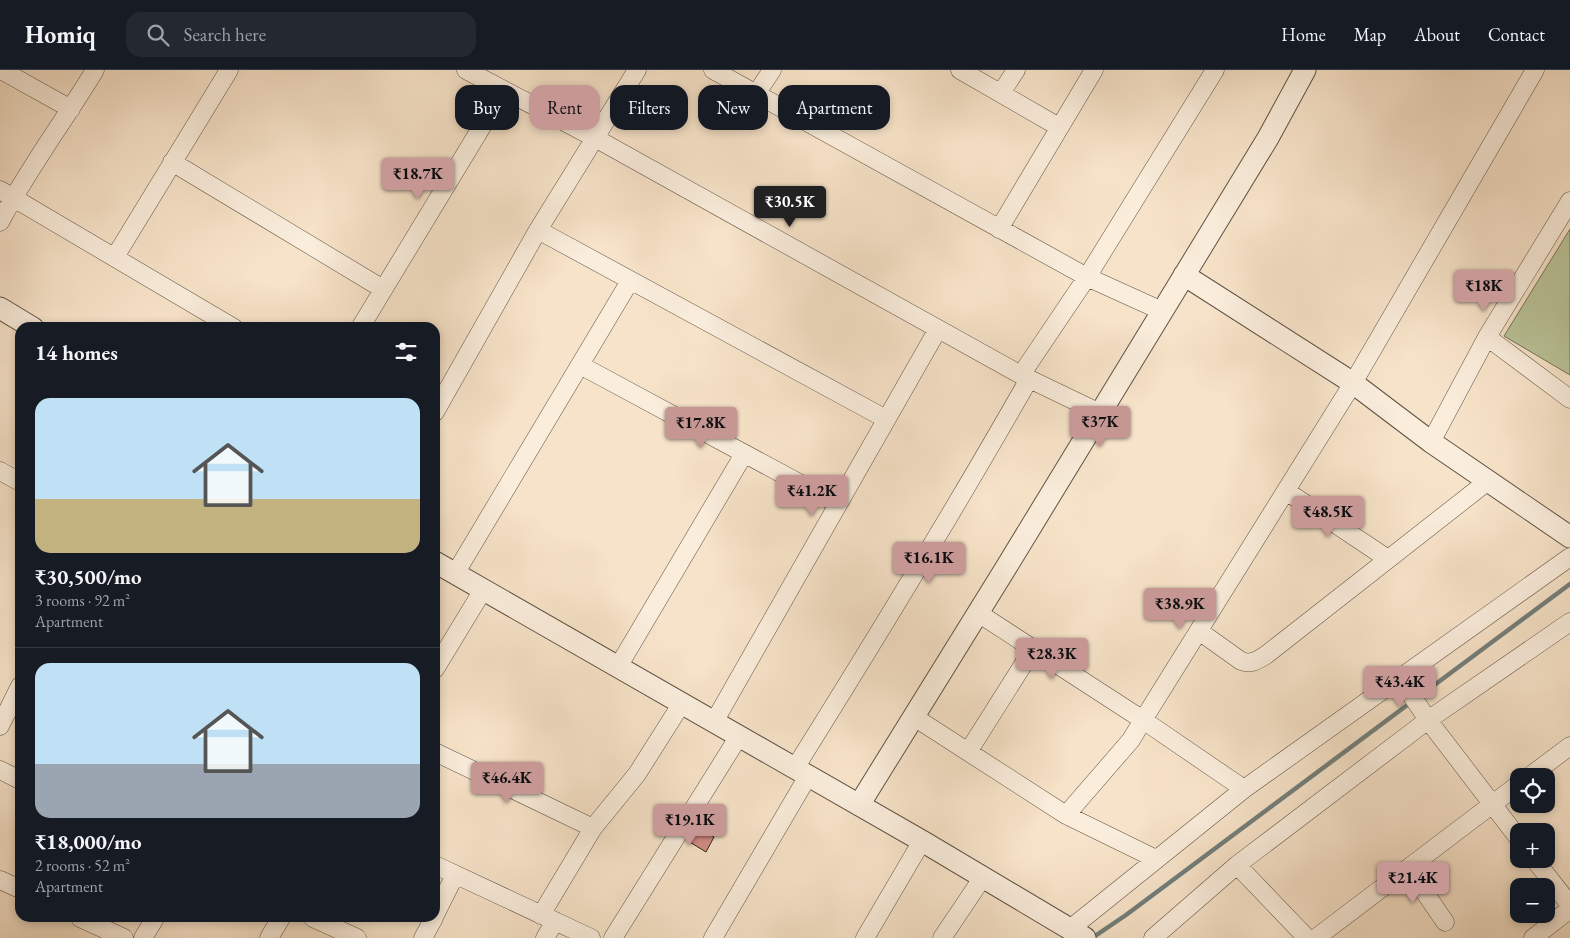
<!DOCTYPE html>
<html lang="en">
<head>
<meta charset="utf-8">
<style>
	:root { --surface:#171b24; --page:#242831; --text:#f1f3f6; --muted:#9ea1a6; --line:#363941; --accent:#c59692 }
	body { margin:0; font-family:"EB Garamond",serif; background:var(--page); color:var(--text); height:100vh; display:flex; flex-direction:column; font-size:19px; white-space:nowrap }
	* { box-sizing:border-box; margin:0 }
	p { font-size:16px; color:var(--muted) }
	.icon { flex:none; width:28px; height:28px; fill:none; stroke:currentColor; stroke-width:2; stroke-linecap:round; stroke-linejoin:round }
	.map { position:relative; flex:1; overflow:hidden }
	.panel { position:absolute; left:15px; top:252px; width:425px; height:600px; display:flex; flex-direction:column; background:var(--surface); border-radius:15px; box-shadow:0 2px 8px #0003 }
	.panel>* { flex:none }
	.top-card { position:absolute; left:455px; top:15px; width:475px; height:45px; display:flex; gap:10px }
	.buttons { position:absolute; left:1510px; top:698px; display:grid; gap:10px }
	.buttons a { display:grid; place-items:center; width:45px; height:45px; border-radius:10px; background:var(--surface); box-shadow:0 2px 8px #0003; font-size:25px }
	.price { position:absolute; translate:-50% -42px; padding:0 11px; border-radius:5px; background:var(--accent); color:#111; font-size:16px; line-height:32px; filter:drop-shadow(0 1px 2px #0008) }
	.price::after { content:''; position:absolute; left:50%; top:30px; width:15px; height:11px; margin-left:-8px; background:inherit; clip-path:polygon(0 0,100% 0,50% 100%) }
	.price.active { background:#222; color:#fff }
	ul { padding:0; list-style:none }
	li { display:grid; align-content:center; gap:10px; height:265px; padding:0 20px }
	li+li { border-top:1px solid var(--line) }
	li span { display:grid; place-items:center; height:155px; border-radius:15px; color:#555 }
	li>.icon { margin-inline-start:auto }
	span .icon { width:90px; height:90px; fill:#fffc; stroke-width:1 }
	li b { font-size:21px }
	h2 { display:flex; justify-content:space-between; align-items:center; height:60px; padding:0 20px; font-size:21px }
	.pill { padding:0 18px; border-radius:15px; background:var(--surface); box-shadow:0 2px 8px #0003; font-size:18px; line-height:45px }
	.pill.active { background:var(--accent); color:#111 }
	header { display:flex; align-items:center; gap:30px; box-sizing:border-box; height:70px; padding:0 25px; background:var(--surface); border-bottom:1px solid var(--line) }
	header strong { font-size:24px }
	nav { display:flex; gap:28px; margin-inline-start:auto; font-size:18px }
	.search { width:350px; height:45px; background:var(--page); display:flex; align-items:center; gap:12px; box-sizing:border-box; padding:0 18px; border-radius:15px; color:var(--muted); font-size:19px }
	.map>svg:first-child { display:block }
	.green { fill:#bac499; stroke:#747458 }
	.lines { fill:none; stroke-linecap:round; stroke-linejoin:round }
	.stream { stroke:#737f7c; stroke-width:4.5 }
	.building { fill:#d58c85; stroke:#2d2318 }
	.minor-casing { stroke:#605344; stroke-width:19 }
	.tertiary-casing { stroke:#605344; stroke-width:23 }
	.minor { stroke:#faeddc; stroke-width:18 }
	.tertiary { stroke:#faeddc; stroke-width:21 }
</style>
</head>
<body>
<header>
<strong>Homiq</strong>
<div class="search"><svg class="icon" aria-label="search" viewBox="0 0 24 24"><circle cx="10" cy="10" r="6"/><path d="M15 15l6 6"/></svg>Search here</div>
<nav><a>Home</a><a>Map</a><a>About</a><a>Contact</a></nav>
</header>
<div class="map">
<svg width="1570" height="868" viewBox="0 0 1570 868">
	<rect width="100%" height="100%" fill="#f7e3c9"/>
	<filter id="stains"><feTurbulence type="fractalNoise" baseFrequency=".004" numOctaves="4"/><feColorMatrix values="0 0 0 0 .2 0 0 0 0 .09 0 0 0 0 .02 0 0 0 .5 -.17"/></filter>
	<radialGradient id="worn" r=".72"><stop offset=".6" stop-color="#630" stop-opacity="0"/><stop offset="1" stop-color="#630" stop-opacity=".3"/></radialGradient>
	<!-- green -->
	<path class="green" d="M1570,159V305L1504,266Z"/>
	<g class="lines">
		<!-- stream -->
		<path class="stream" d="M1417,628L1570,514
			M1092,868L1126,845L1410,633"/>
	</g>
	<!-- building -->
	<path class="building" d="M696,757L714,767L706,782L688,771Z"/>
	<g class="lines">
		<defs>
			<path id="minor" d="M1,0L71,39
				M466,0L595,68L1021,305L1100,343
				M713,0L1087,207L1162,241
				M960,0L1059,57
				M1535,0L1353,313L1143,650L1244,719L1570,487
				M1001,23L1016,0
				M756,24L772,0
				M172,92L383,219
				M0,120L234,258
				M0,152C28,99 64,51 95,0
				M999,159L1094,0
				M538,160L886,349
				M115,187L229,0
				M360,258L504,20
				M1487,267L1570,329
				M580,295L838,434
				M1021,305L1087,207L1215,0
				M435,342L538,160L637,0
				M1431,372L1487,267L1570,131
				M0,401L20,412
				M1286,421L1388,489
				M455,504L630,211
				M1199,561L1241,591C1251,595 1258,590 1266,585L1488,411
				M618,597L744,384
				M435,599L483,520
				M1400,608L1428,650L1519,769
				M914,647L1066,745L1131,670L1143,650L978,543
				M714,652L938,259
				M0,656L20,616
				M435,682L593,758
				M968,682L1033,579
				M795,698C875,570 954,441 1029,309
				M0,700L20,710
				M1530,706L1570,676
				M1066,745L1156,789
				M1534,789L1570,835
				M435,795L591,868
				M1237,795L1307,868
				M1408,798L1445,852
				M0,810L20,819
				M435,845L455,805
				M541,845L593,758L637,704L682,633
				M80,848L124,868
				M313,848L357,868
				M1070,859L1244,719
				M143,868L155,848
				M269,868L281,848
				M423,868L434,848
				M545,868L555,851
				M613,868L739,666
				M713,868L808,706
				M865,868L922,771
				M942,868L983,807
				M1153,868L1237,795L1428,650L1570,552
				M1316,868L1519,714
				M1533,868L1570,839"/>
			<path id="tertiary" d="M1184,205L1353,313L1431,372L1570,467
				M0,238L33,258
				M435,492L922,771L1085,868
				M859,735L1007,496L1268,68L1305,0"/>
		</defs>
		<!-- minor casing -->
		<use href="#minor" class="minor-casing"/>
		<!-- tertiary casing -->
		<use href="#tertiary" class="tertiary-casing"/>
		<!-- minor -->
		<use href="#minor" class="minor"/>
		<!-- tertiary -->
		<use href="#tertiary" class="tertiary"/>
	</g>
	<rect width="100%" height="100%" filter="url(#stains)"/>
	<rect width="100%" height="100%" fill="url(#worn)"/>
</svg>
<div class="buttons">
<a><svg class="icon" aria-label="locate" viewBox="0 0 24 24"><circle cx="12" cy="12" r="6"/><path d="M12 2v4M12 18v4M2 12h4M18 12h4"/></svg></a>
<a>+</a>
<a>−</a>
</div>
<b class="price" style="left:418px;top:130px">₹18.7K</b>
<b class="price active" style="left:790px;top:158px">₹30.5K</b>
<b class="price" style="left:1484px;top:242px">₹18K</b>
<b class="price" style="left:1100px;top:378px">₹37K</b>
<b class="price" style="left:701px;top:379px">₹17.8K</b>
<b class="price" style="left:812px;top:447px">₹41.2K</b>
<b class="price" style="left:1328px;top:468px">₹48.5K</b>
<b class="price" style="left:929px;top:514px">₹16.1K</b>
<b class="price" style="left:1180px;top:560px">₹38.9K</b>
<b class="price" style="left:1052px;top:610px">₹28.3K</b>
<b class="price" style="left:1400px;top:638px">₹43.4K</b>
<b class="price" style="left:507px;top:734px">₹46.4K</b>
<b class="price" style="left:690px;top:776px">₹19.1K</b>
<b class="price" style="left:1413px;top:834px">₹21.4K</b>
<div class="top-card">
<a class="pill">Buy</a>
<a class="pill active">Rent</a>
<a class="pill">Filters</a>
<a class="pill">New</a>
<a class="pill">Apartment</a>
</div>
<section class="panel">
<h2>14 homes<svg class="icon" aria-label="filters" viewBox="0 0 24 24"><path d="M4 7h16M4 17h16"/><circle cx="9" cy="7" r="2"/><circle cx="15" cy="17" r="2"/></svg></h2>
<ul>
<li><span style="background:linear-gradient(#bfe0f5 65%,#c2b280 0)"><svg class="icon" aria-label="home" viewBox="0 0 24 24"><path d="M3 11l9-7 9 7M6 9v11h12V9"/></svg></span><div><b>₹30,500/mo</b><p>3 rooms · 92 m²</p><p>Apartment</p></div></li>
<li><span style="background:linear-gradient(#bfe0f5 65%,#9aa5b1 0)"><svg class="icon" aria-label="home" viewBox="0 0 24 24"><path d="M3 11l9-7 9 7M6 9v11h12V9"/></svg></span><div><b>₹18,000/mo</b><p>2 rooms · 52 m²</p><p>Apartment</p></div></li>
</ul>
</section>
</div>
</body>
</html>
